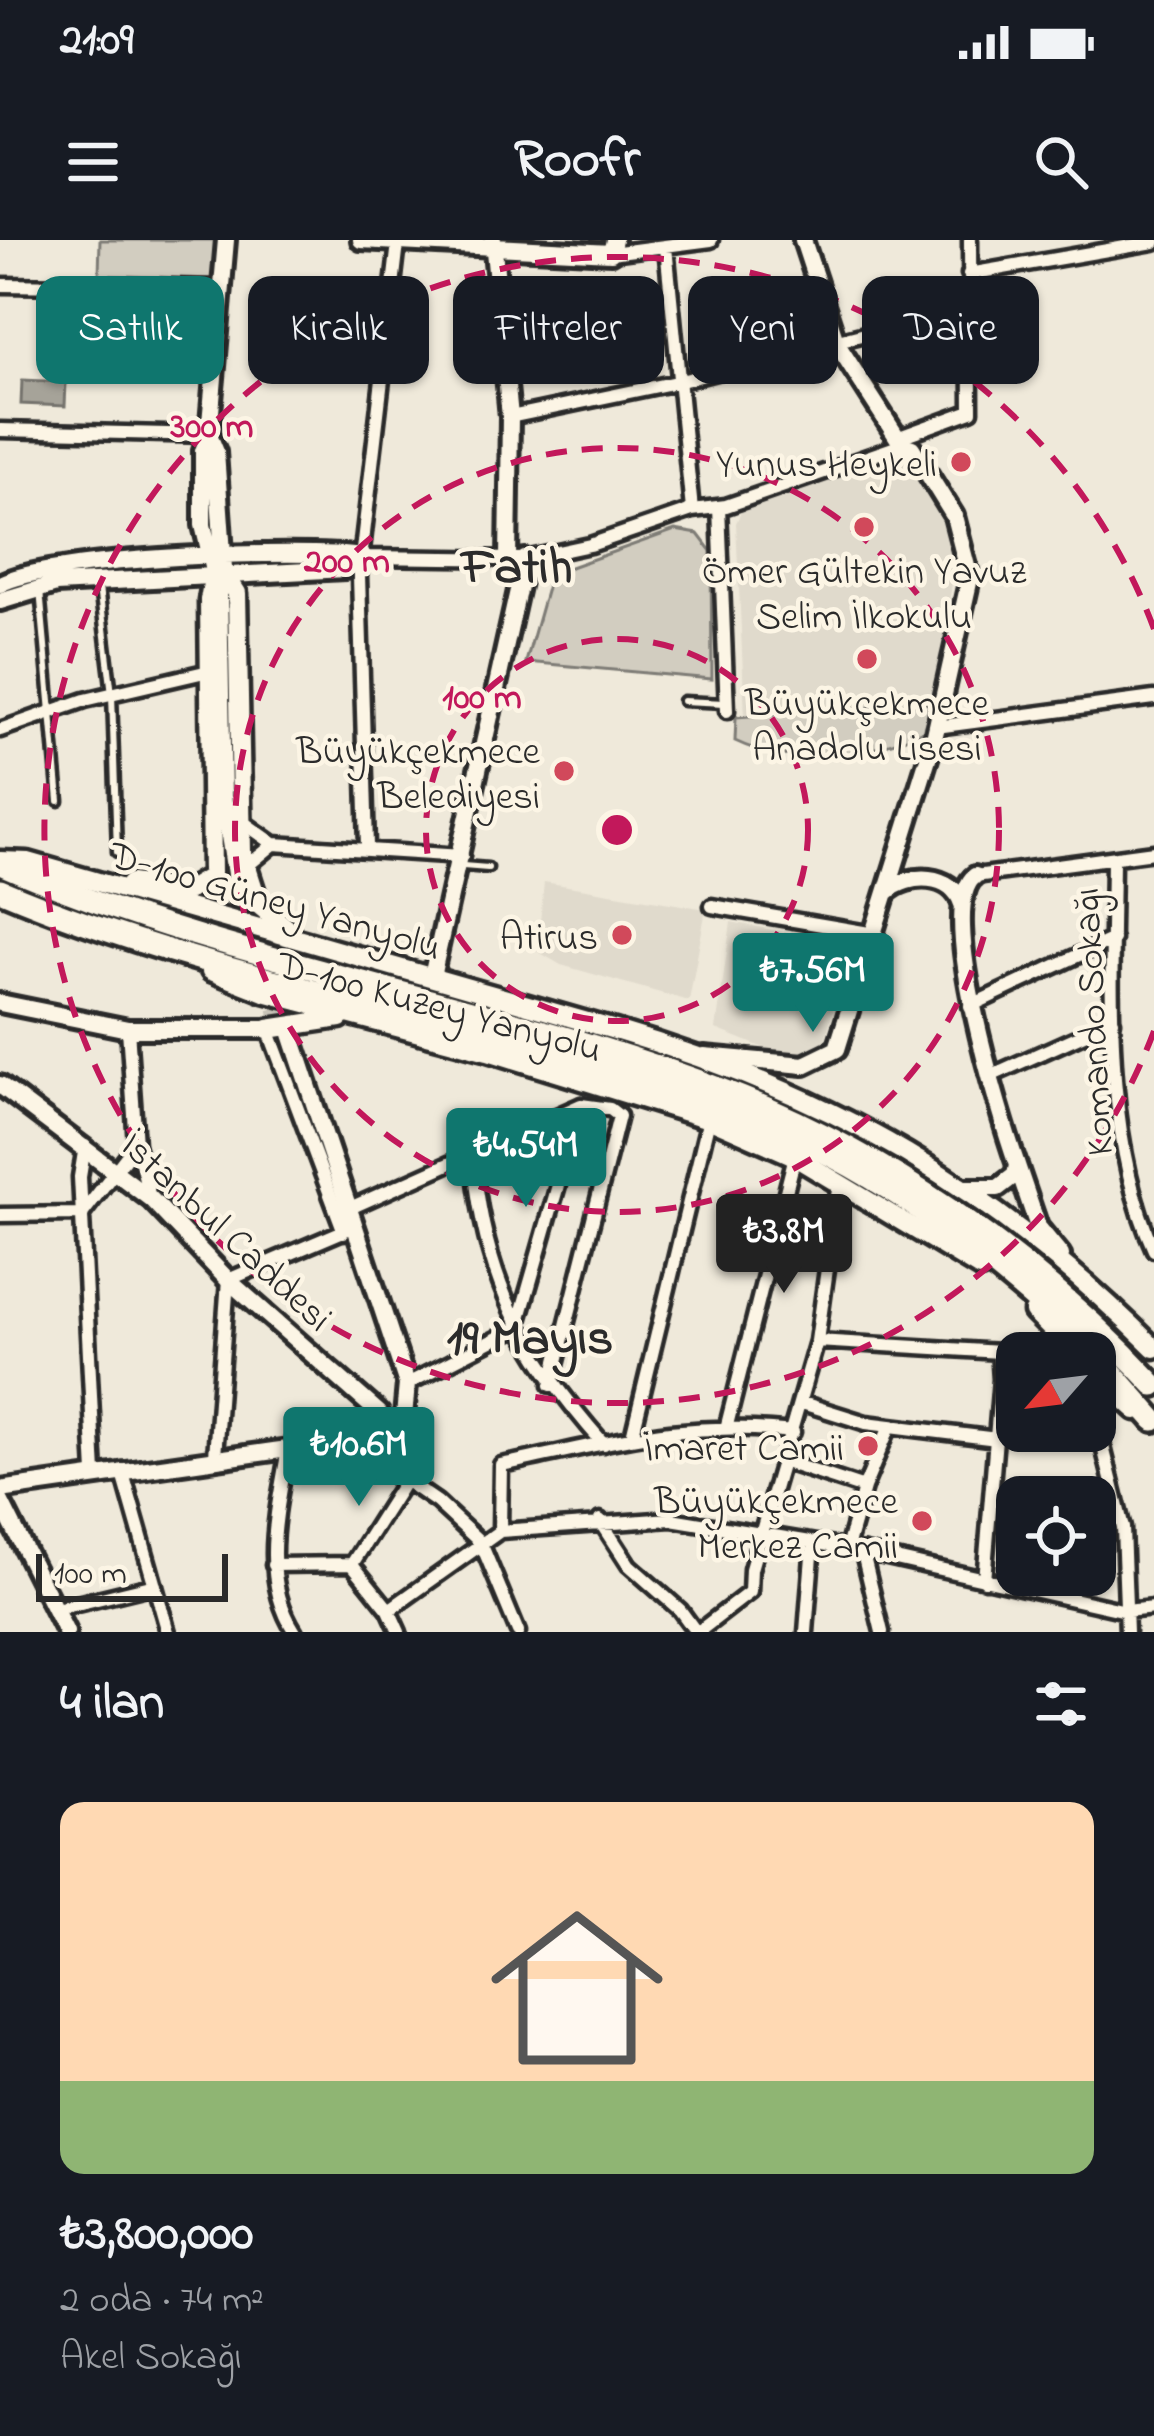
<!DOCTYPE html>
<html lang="tr">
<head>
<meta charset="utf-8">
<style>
	:root { --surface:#171b24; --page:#242831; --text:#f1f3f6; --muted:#9ea1a6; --accent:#0f766e }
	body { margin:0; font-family:"Indie Flower",sans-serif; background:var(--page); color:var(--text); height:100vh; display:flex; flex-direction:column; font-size:45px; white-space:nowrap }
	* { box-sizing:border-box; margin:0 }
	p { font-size:39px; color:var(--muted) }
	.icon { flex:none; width:66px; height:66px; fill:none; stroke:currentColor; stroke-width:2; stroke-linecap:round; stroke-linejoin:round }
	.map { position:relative; height:1392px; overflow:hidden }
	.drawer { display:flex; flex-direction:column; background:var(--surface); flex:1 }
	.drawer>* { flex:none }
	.hud { position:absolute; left:36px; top:36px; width:1083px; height:108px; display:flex; gap:24px }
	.needle { width:78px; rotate:242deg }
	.controls { position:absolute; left:996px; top:1092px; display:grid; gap:24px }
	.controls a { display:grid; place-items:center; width:120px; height:120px; border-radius:24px; background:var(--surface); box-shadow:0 3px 9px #0004; font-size:60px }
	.scale { position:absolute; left:36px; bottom:30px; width:192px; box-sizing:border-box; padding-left:12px; border:6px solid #2b2b2b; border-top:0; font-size:33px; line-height:42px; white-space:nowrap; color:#2b2b2b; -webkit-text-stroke:9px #fcf5e5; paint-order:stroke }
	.price { position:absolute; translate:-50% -102px; padding:0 27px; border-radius:12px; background:var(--accent); color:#fff; font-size:39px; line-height:78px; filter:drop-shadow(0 3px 6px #0008) }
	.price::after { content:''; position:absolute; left:50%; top:72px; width:36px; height:27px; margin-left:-18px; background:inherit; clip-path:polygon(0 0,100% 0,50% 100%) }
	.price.active { background:#222; color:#fff }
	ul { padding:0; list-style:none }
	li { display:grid; align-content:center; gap:24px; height:636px; padding:0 60px }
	li span { display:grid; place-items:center; height:372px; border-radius:24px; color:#555 }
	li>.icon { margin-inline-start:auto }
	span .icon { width:216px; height:216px; fill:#fffc; stroke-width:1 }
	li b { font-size:51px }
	h2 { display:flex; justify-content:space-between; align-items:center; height:144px; padding:0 60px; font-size:51px }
	.pill { padding:0 42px; border-radius:24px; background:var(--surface); box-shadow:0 3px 9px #0004; font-size:42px; line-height:108px }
	.pill.active { background:var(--accent); color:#fff }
	.status { display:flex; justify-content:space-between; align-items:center; height:84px; padding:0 60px; background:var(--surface); direction:ltr }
	.status svg { height:33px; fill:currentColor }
	header { display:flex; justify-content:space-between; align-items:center; height:156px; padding:0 60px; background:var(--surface); font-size:54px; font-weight:700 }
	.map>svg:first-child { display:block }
	.built { fill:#e0dacc }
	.green { fill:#d2cdc0; stroke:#7e7c76; stroke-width:3 }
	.water { fill:#a6a399; stroke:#75736d; stroke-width:3 }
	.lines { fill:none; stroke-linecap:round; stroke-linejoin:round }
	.secondary-tunnel { stroke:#c8c3b7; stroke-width:16; stroke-dasharray:16 8; stroke-linecap:butt }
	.lane-casing { stroke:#2b2b2b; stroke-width:15 }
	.street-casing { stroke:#2b2b2b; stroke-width:21 }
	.secondary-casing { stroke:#2b2b2b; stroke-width:26 }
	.primary-casing { stroke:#2b2b2b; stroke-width:27 }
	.highway-casing { stroke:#2b2b2b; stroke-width:30 }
	.lane { stroke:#fcf5e5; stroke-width:6 }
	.street { stroke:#fcf5e5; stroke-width:12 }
	.secondary { stroke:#fcf5e5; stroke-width:16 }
	.primary { stroke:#fcf5e5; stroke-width:18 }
	.highway { stroke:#fcf5e5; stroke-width:21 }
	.ring { fill:none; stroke:#c2185b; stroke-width:6; stroke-dasharray:21 15 }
	.poi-dot { fill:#d1495b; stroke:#fcf5e5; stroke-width:4.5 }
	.labels { text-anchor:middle; stroke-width:9; stroke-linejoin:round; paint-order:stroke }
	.poi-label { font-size:39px; fill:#2b2b2b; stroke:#fcf5e5; text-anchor:end }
	.street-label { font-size:39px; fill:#2b2b2b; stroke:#fcf5e5 }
	.district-label { font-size:51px; font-weight:bold; fill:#2b2b2b; stroke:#fcf5e5 }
	.centre { fill:#c2185b; stroke:#fcf5e5; stroke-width:6 }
	.ring-label { font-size:36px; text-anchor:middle; font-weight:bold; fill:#c2185b; stroke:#fcf5e5; stroke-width:9; stroke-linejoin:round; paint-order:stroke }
</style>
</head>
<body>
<div class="status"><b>21:09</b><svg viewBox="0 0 49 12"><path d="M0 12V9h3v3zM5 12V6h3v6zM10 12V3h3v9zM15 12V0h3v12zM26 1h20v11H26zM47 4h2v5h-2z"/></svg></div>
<header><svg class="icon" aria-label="menu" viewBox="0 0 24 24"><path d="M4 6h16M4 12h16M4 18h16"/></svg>Roofr<svg class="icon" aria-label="search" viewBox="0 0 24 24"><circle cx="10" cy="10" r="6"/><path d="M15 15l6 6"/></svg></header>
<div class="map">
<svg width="1154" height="1392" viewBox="0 0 1154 1392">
	<rect width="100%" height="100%" fill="#efe9da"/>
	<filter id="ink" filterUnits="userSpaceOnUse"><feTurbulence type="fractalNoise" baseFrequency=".00833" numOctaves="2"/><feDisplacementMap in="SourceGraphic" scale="24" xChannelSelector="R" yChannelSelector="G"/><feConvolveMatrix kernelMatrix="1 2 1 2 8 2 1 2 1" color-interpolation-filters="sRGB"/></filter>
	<g filter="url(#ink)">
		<!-- built -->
		<path class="built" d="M896,216L913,227L934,260L957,314L932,463L745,477L736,283L742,270Z
			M544,642L706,669L689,761L561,725L537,711Z
			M731,682L851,705L823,808L794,820L716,789Z"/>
		<!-- green -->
		<path class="green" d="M100,0H218L213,39L99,35Z
			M675,290L698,294L711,311L712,439L526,422L551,334Z
			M932,463L923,491C867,516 793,529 735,501L736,477Z"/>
		<!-- water -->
		<path class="water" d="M22,140L66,142L65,166L21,164Z"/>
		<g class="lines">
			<!-- secondary-tunnel -->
			<path class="secondary-tunnel" d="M246,657L267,722
				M268,745L284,795"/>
			<defs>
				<path id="lane" d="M99,347L112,454L117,612
					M40,350L59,561
					M683,461L725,463
					M463,626L488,628"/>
				<path id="street" d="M666,7L692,270
					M611,13L711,0
					M969,34L1154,2
					M0,45L220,48
					M510,177L677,142L963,69
					M0,190L209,195
					M897,198L971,171L970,0
					M719,267L727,471
					M364,317L525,319L590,305L692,270L726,266L902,205
					M936,487L1154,458
					M0,490L85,460L209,431
					M243,582L274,604L462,616
					M367,606L359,336L398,3
					M1113,619C1112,741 1102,897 1154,1010
					M245,628L274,604
					M975,636L1154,612
					M712,666L869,693
					M970,766L1113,699
					M128,789L136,904L150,958
					M268,789L344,992
					M990,836L1113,781
					M85,906L80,937L95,1234
					M473,913C483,1038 522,1112 604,1204
					M350,968L581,865L610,869L619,876L551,1145
					M83,973L136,904
					M0,975L83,974
					M817,1101L1017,1113
					M407,1144L517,1088L581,865
					M802,1163L866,1183L997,1199
					M1095,1174L1123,1288L1127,1392
					M727,1185L795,916
					M632,1197L709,879
					M288,1209C278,1269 259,1337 295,1392
					M215,1216L228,1040L355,986
					M374,1219L437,1262L481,1303L518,1392
					M785,1222L864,1248L847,1308
					M122,1230L168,1392
					M864,1248L890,1186
					M600,1280L629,1325L680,1370L696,1392
					M500,1291L501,1225C609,1203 682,1179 793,1192
					M863,1313L882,1392
					M352,1324L406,1239
					M273,1325L352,1324L389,1370L399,1392
					M984,1340L1001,1139L999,1111
					M56,1369L155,1345
					M389,1370L500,1291L671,1279L847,1308L1126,1371L1154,1368
					M698,1392L750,1352L751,1329L817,1101L839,942
					M806,1392L813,1303"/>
				<path id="secondary" d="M226,0L209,195L203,211V285L219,352L223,557L239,659
					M361,0L611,13L614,0
					M493,0L510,177L508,319
					M209,195L216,212L225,343
					M0,344C50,317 303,308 364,317
					M0,361L56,344L345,329L364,317
					M975,636C934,665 1001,879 1017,925
					M887,652C909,632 952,633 962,664
					M432,737L525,319
					M0,763L128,789H268
					M704,816L804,825L837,809L934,499L970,338L954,276L912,208L902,205L837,104L803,0
					M0,845L151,959L228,1040L379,1173L390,1202
					M962,948H998L1015,935L1017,925L1038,987L1061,1015
					M0,1250L288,1209L374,1219L403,1188L407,1144L290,791
					M0,1260L66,1392"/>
				<path id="primary" d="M224,333L237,353L242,612L259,665L289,690
					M0,621L28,622L615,790C833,854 994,948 1154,1108
					M131,643L189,650L212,636L209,360L214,333
					M211,731L264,752L488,811L715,881L790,914L980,1028
					M268,789L340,778
					M1034,1072L1075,1113
					M1095,1133L1136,1170"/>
				<path id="highway" d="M0,624C228,724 480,759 713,846C879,908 1033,1015 1154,1145
					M0,650C254,758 539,785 792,897C907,948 1002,1029 1095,1113
					M1095,1113L1154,1180"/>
			</defs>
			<!-- lane casing -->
			<use href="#lane" class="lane-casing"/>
			<!-- street casing -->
			<use href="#street" class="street-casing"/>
			<!-- secondary casing -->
			<use href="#secondary" class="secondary-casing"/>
			<!-- primary casing -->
			<use href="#primary" class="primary-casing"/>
			<!-- highway casing -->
			<use href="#highway" class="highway-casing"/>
			<!-- lane -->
			<use href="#lane" class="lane"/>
			<!-- street -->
			<use href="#street" class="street"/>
			<!-- secondary -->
			<use href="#secondary" class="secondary"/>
			<!-- primary -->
			<use href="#primary" class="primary"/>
			<!-- highway -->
			<use href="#highway" class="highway"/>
		</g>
	</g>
	<!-- distance rings -->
	<g class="ring">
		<circle cx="617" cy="590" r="191"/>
		<circle cx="617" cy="590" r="382"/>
		<path d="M1154 791A573 573 0 1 1 1154 389"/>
	</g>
	<!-- markers -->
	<g class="poi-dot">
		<circle cx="961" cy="222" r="12"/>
		<circle cx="864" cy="287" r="12"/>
		<circle cx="867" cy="419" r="12"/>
		<circle cx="564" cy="531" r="12"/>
		<circle cx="622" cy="695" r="12"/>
		<circle cx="868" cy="1206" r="12"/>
		<circle cx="922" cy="1281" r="12"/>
	</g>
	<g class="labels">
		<!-- poi labels -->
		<g class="poi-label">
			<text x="937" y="236">Yunus Heykeli</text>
			<text x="864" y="343" text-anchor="middle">Ömer Gültekin Yavuz<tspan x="864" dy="45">Selim İlkokulu</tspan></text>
			<text x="867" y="475" text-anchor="middle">Büyükçekmece<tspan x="867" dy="45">Anadolu Lisesi</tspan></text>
			<text x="540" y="523">Büyükçekmece<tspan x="540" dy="45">Belediyesi</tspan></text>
			<text x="598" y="709">Atirus</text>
			<text x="844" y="1220">İmaret Camii</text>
			<text x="898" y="1273">Büyükçekmece<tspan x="898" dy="45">Merkez Camii</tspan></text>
		</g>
		<!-- street labels -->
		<g class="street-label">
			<text transform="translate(276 659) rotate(16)" y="14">D-100 Güney Yanyolu</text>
			<text transform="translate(440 765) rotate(15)" y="14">D-100 Kuzey Yanyolu</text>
			<text transform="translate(1091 782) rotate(-93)" y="14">Komando Sokağı</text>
			<text transform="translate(228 990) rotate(43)" y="14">İstanbul Caddesi</text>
		</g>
		<!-- district labels -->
		<g class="district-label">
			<text x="517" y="342">Fatih</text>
			<text x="530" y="1113">19 Mayıs</text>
		</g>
	</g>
	<circle cx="617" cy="590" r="18" class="centre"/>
	<g class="ring-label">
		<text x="212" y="197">300 m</text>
		<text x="347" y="332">200 m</text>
		<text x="482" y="468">100 m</text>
	</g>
</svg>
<div class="controls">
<a><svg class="needle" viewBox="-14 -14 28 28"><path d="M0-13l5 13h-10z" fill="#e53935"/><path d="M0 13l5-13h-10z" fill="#9ea1a6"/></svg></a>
<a><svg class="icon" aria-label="locate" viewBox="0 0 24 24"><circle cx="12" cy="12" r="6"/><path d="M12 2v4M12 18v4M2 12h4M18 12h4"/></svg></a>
</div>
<div class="scale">100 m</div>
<b class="price" style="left:813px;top:795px">₺7.56M</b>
<b class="price" style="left:526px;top:970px">₺4.54M</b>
<b class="price active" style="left:784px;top:1056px">₺3.8M</b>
<b class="price" style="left:359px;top:1269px">₺10.6M</b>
<div class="hud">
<a class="pill active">Satılık</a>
<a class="pill">Kiralık</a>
<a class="pill">Filtreler</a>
<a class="pill">Yeni</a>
<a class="pill">Daire</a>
</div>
</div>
<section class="drawer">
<h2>4 ilan<svg class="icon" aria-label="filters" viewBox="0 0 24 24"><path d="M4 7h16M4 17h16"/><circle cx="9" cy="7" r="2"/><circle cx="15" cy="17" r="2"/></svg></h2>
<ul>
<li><span style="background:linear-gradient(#ffd9b3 75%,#8fb573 0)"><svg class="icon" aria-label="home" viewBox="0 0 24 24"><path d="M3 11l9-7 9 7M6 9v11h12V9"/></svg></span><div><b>₺3,800,000</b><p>2 oda · 74 m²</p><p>Akel Sokağı</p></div></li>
</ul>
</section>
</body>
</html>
